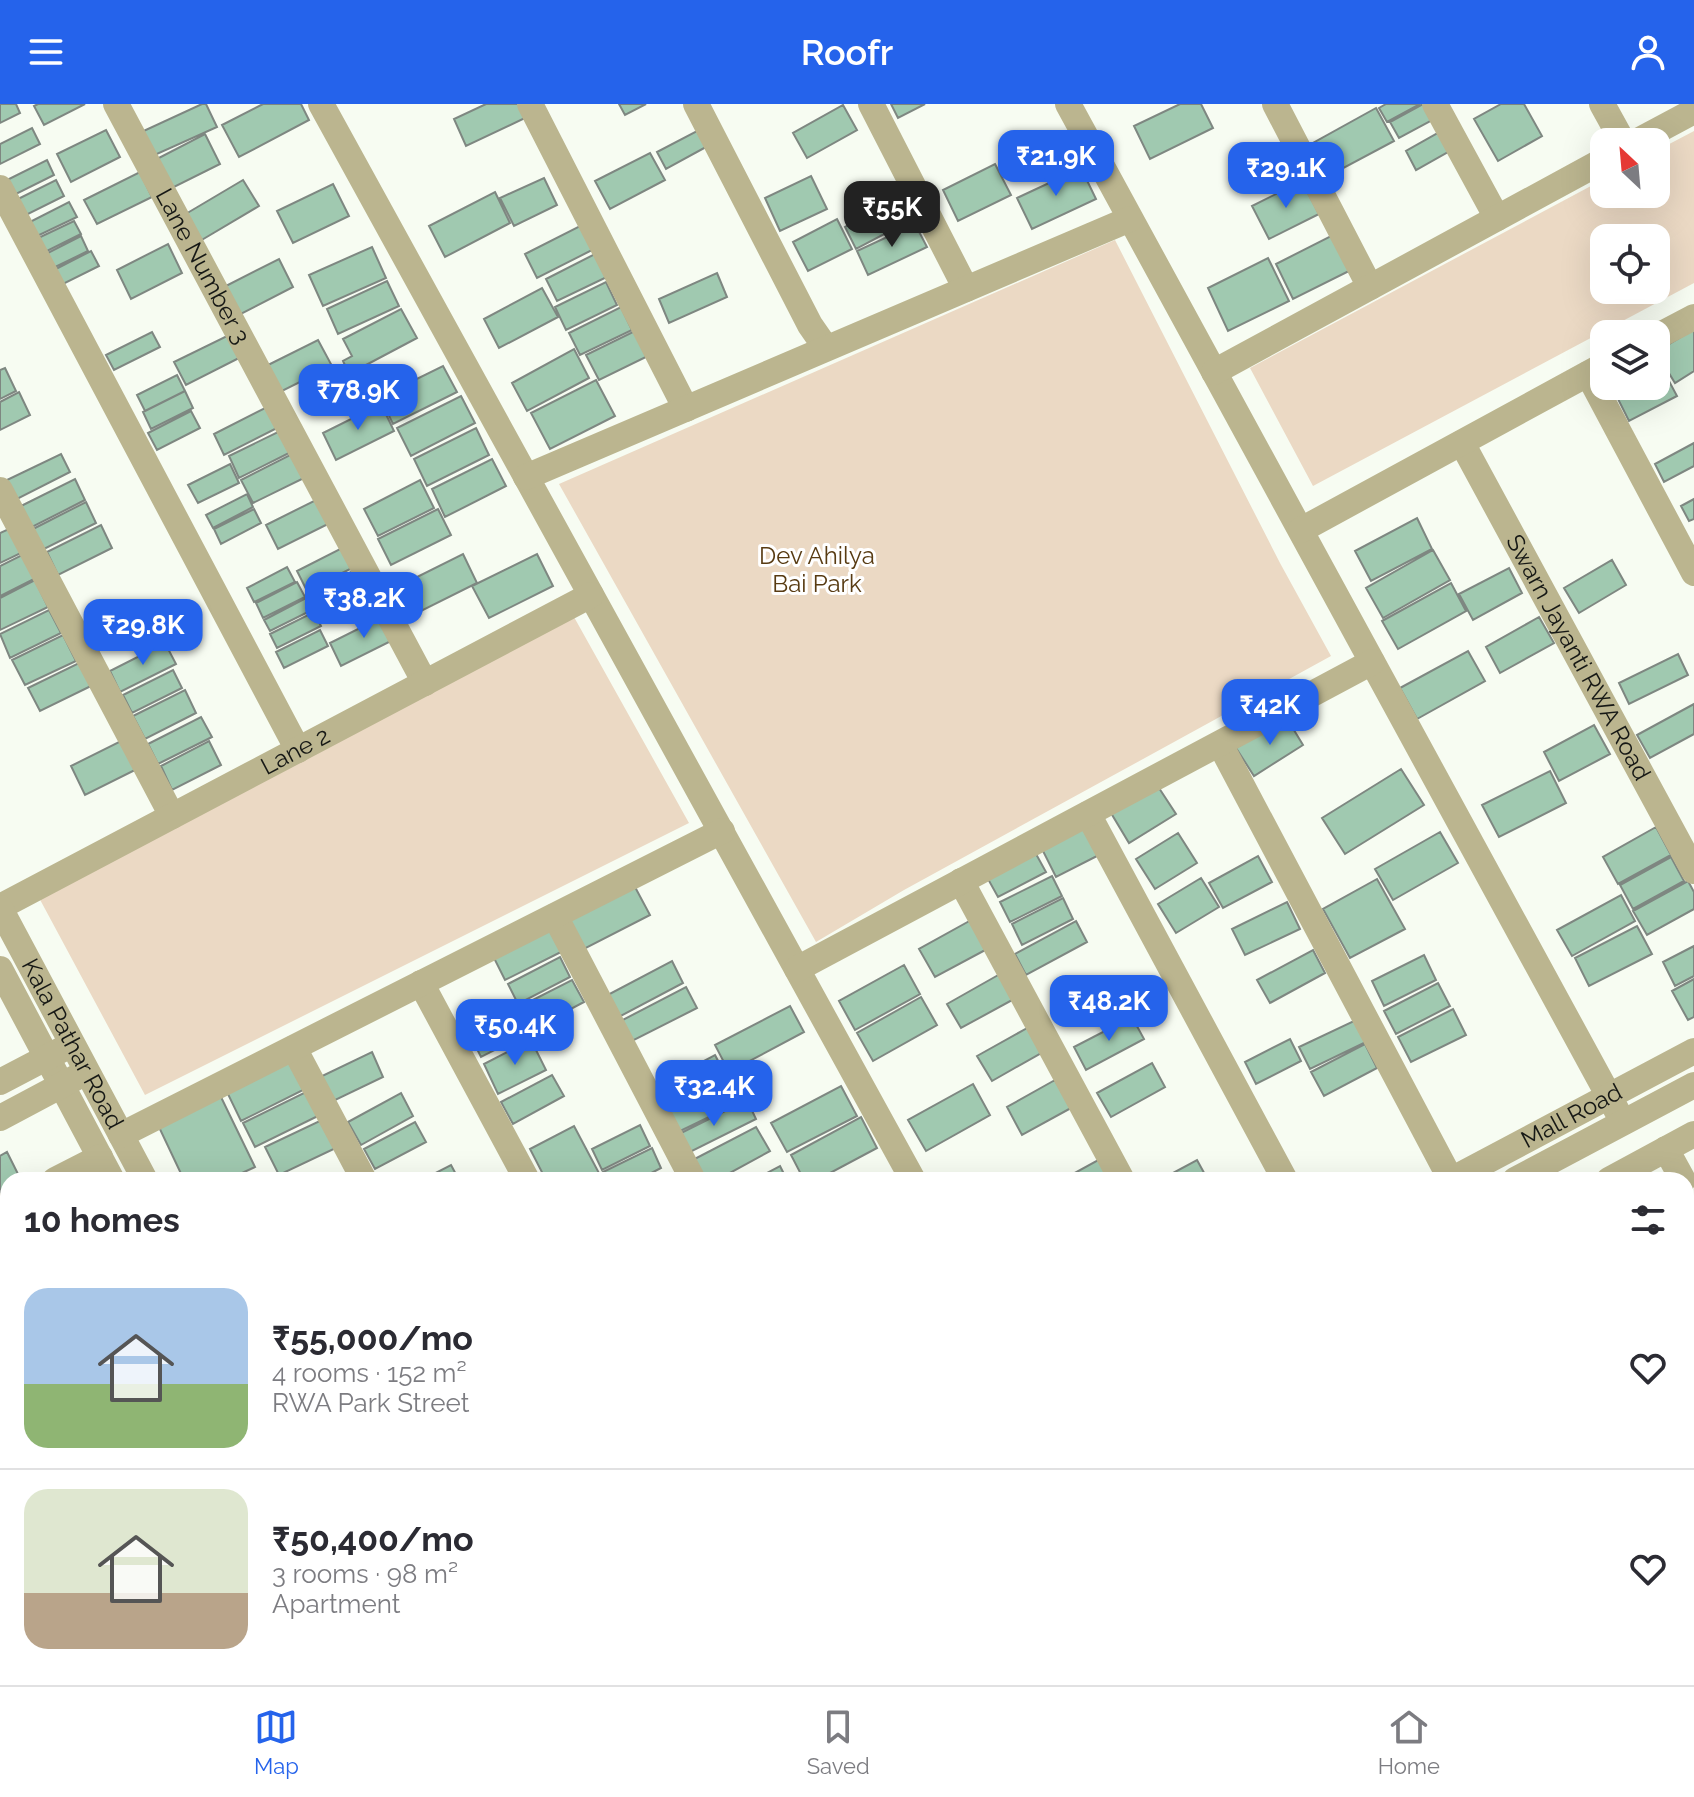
<!DOCTYPE html>
<html lang="en">
<head>
<meta charset="utf-8">
<style>
	:root { --surface:#fff; --page:#f7f7f7; --text:#2b2b33; --muted:#7c7c81; --line:#e1e1e2; --accent:#2563eb }
	body { margin:0; font-family:Raleway,sans-serif; background:var(--page); color:var(--text); height:100vh; display:flex; flex-direction:column; font-size:30px; white-space:nowrap }
	* { box-sizing:border-box; margin:0 }
	p { font-size:26px; color:var(--muted) }
	.icon { flex:none; width:44px; height:44px; fill:none; stroke:currentColor; stroke-width:2; stroke-linecap:round; stroke-linejoin:round }
	.map { position:relative; flex:1; overflow:hidden }
	.sheet { position:absolute; left:0px; top:1068px; width:1694px; height:514px; display:flex; flex-direction:column; background:var(--surface); border-radius:24px 24px 0 0; box-shadow:0 8px 32px #0002 }
	.sheet>* { flex:none }
	.needle { width:52px; rotate:334deg }
	.fabs { position:absolute; left:1590px; top:24px; display:grid; gap:16px }
	.fabs a { display:grid; place-items:center; width:80px; height:80px; border-radius:16px; background:var(--surface); box-shadow:0 8px 32px #0002; font-size:40px }
	.price { position:absolute; translate:-50% -68px; padding:0 18px; border-radius:16px; background:var(--accent); color:#fff; font-size:26px; line-height:52px; filter:drop-shadow(0 2px 4px #0008) }
	.price::after { content:''; position:absolute; left:50%; top:48px; width:24px; height:18px; margin-left:-12px; background:inherit; clip-path:polygon(0 0,100% 0,50% 100%) }
	.price.active { background:#222; color:#fff }
	ul { padding:0; list-style:none }
	li { display:flex; align-items:center; gap:24px; height:200px; padding:0 24px }
	li+li { border-top:2px solid var(--line) }
	li span { display:grid; place-items:center; flex:none; width:224px; height:160px; border-radius:24px; color:#555 }
	li>.icon { margin-inline-start:auto }
	span .icon { width:96px; height:96px; fill:#fffc; stroke-width:1 }
	li b { font-size:34px }
	h2 { display:flex; justify-content:space-between; align-items:center; height:96px; padding:0 24px; font-size:34px }
	header { display:flex; justify-content:space-between; align-items:center; height:104px; padding:0 24px; background:var(--accent); color:#fff; font-size:36px; font-weight:600 }
	.tab-bar { display:flex; justify-content:space-around; align-items:center; height:112px; border-top:2px solid var(--line); background:var(--surface); font-size:22px; color:var(--muted) }
	.tab-bar a { display:grid; justify-items:center; gap:4px }
	.tab-bar .active { color:var(--accent) }
	.map>svg:first-child { display:block }
	.green { fill:#ebd9c4; fill-rule:evenodd }
	.building { fill:#a0c9b0; stroke:#7e8781; stroke-width:2 }
	.lines { fill:none; stroke-linecap:round; stroke-linejoin:round }
	.minor { stroke:#bbb58f; stroke-width:26 }
	.labels { text-anchor:middle; stroke-width:6; stroke-linejoin:round; paint-order:stroke }
	.street-label { font-size:24px; fill:#161815; stroke:#fff }
	.park-label { font-size:24px; fill:#583b12; stroke:#fff }
</style>
</head>
<body>
<header><svg class="icon" aria-label="menu" viewBox="0 0 24 24"><path d="M4 6h16M4 12h16M4 18h16"/></svg>Roofr<svg class="icon" aria-label="person" viewBox="0 0 24 24"><circle cx="12" cy="8" r="4"/><path d="M4 21q1-7 8-7t8 7"/></svg></header>
<div class="map">
<svg width="1694" height="1581" viewBox="0 0 1694 1581">
	<rect width="100%" height="100%" fill="#f7fcf2"/>
	<!-- green -->
	<path class="green" d="M1694,27V179L1313,382L1250,264L1604,75V90H1656V47ZM1656,134V186H1604V134Z
		M1115,136L1280,459L1331,552L904,786L816,838L559,380Z
		M574,513L689,719L145,991L37,790Z
		M1686,1243L1694,1258V1418L1686,1422Z"/>
	<!-- building -->
	<path class="building" d="M0,0H16L20,9L0,19Z
		M38,0H85L44,21L34,2Z
		M202,0H206L217,23L148,54L137,30Z
		M263,0H301L309,16L239,53L222,21Z
		M486,0H519L525,14L466,42L454,15Z
		M619,0H646L625,11Z
		M891,0H925L898,14Z
		M1180,0H1201L1213,24L1150,55L1134,22Z
		M1386,0H1420L1387,18L1379,4Z
		M1423,0L1440,12L1399,34L1390,18Z
		M1501,0H1524L1542,32L1498,57L1474,15Z
		M843,1L857,26L807,54L793,29Z
		M1376,4L1394,37L1321,76L1304,44Z
		M32,24L40,40L0,60V40Z
		M1445,25L1455,44L1416,66L1406,47Z
		M106,26L120,53L71,78L57,50Z
		M697,27L706,43L666,65L657,48Z
		M205,30L220,60L168,86L153,57Z
		M650,49L665,76L610,105L595,77Z
		M47,56L54,71L10,93L3,78Z
		M995,60L1011,91L958,117L943,86Z
		M1081,64L1096,95L1032,125L1017,94Z
		M140,68L152,93L97,120L84,96Z
		M811,72L827,105L780,127L765,94Z
		M544,74L557,101L514,122L500,94Z
		M56,76L64,92L22,113L14,97Z
		M243,76L259,102L200,137L184,111Z
		M1302,77L1319,110L1269,135L1252,102Z
		M333,80L349,112L293,139L277,107Z
		M495,88L510,119L445,153L429,122Z
		M902,93L913,115L856,145L845,123Z
		M69,98L77,113L33,134L26,120Z
		M837,115L852,145L808,167L793,138Z
		M74,117L81,130L41,150L34,136Z
		M584,120L596,144L537,174L525,150Z
		M915,120L927,143L868,171L857,147Z
		M1335,130L1353,165L1293,195L1276,160Z
		M81,132L88,147L49,166L42,152Z
		M168,140L182,169L131,195L117,166Z
		M372,143L386,174L323,202L309,171Z
		M91,147L99,162L57,183L50,168Z
		M599,148L611,171L557,197L546,175Z
		M1268,154L1289,197L1228,227L1208,184Z
		M279,155L293,183L235,213L220,185Z
		M717,169L727,193L669,219L659,195Z
		M387,177L399,202L338,230L327,205Z
		M606,178L617,201L566,226L555,203Z
		M542,184L558,213L499,244L484,215Z
		M621,203L632,226L580,251L569,229Z
		M401,205L417,234L349,270L343,257L352,252L343,235Z
		M639,225L652,250L599,276L586,251Z
		M1694,225V267L1675,279L1656,248Z
		M152,228L160,243L114,266L106,251Z
		M227,232L239,254L186,281L174,258Z
		M318,236L332,262L280,288L266,262Z
		M574,245L589,274L527,307L512,279Z
		M443,262L457,288L393,320L380,293Z
		M5,264L16,287L0,295V266Z
		M1662,264L1677,292L1629,317L1615,289L1628,282H1656V267Z
		M177,271L185,287L145,307L137,291Z
		M596,276L615,312L550,345L531,309Z
		M185,287L193,304L151,325L143,308Z
		M19,288L30,311L0,326V298Z
		M461,292L475,319L411,352L397,324Z
		M381,300L394,327L336,356L323,329Z
		M267,303L277,324L224,351L214,330Z
		M191,307L200,324L157,346L148,329Z
		M476,324L489,351L427,382L414,355Z
		M280,327L291,348L239,374L229,352Z
		M1694,339V362L1664,378L1655,360Z
		M294,349L306,373L253,399L241,376Z
		M61,350L70,368L17,395L7,376Z
		M492,355L506,382L445,413L432,385Z
		M230,360L239,379L198,399L188,381Z
		M75,375L85,396L32,423L21,402Z
		M420,376L434,404L378,432L364,405Z
		M247,390L253,403L213,424L206,411Z
		M320,394L332,418L278,445L266,421Z
		M1694,395V415L1689,417L1681,402Z
		M86,398L96,419L44,445L33,425Z
		M254,405L261,419L221,440L214,425Z
		M438,405L451,431L391,461L378,435Z
		M1417,414L1432,445L1371,477L1355,447Z
		M101,421L112,444L58,471L47,448Z
		M11,424L23,448L0,459V429Z
		M344,443L354,463L307,487L297,467Z
		M1433,446L1450,476L1383,514L1366,484Z
		M26,449L38,473L0,492V462Z
		M463,450L477,479L417,509L403,480Z
		M537,450L553,482L489,514L472,482Z
		M1612,456L1626,481L1579,509L1564,484Z
		M287,463L295,478L254,498L247,484Z
		M359,464L370,487L321,512L309,489Z
		M1509,464L1522,489L1473,516L1459,490Z
		M35,476L48,503L0,526V494Z
		M297,478L305,493L263,514L256,499Z
		M1451,479L1466,507L1398,545L1382,517Z
		M306,494L312,506L270,527L264,516Z
		M49,506L61,529L10,554L0,530Z
		M314,508L321,522L277,544L270,530Z
		M386,511L397,534L341,562L330,539Z
		M1539,513L1554,539L1500,569L1486,543Z
		M320,526L328,542L284,564L276,548Z
		M63,531L76,557L25,581L12,556Z
		M165,539L176,560L120,588L110,567Z
		M1468,547L1485,577L1417,615L1400,584Z
		M1678,550L1688,571L1629,600L1619,579Z
		M79,559L91,582L40,607L28,584Z
		M173,566L182,584L132,609L123,591Z
		M185,586L196,609L145,635L133,612Z
		M1694,600V630L1650,654L1637,631Z
		M201,613L212,633L158,660L148,640Z
		M1286,613L1303,641L1254,672L1236,644Z
		M1594,621L1610,650L1559,677L1544,648Z
		M123,636L137,665L85,691L71,662Z
		M209,637L221,661L172,686L161,662Z
		M1401,665L1424,701L1345,750L1322,714Z
		M1550,667L1566,699L1499,733L1482,701Z
		M1157,681L1176,710L1129,739L1111,709Z
		M1656,723L1671,751L1618,780L1603,753Z
		M1085,724L1099,751L1056,773L1042,745Z
		M1440,728L1458,759L1393,796L1375,765Z
		M1178,729L1197,759L1155,785L1136,755Z
		M1036,750L1046,768L998,793L988,775Z
		M1258,752L1272,778L1223,804L1209,779Z
		M1671,753L1684,777L1633,805L1620,781Z
		M1052,772L1062,792L1010,818L1000,798Z
		M1201,774L1219,803L1176,829L1158,800Z
		M1377,775L1405,825L1350,854L1323,805Z
		M1688,777L1694,788V805L1647,831L1633,807Z
		M635,783L650,811L578,848L563,819Z
		M1621,791L1635,817L1572,852L1557,826Z
		M1063,794L1073,815L1022,841L1012,820Z
		M1287,798L1300,825L1245,851L1232,825Z
		M973,815L989,844L935,873L919,845Z
		M1076,817L1087,838L1026,871L1015,850Z
		M1637,822L1652,850L1589,882L1575,854Z
		M549,824L561,848L505,876L493,852Z
		M1694,842V872L1675,882L1663,858Z
		M1313,846L1325,869L1270,899L1257,876Z
		M1424,851L1436,876L1384,902L1372,877Z
		M560,853L570,873L518,900L508,880Z
		M672,857L683,879L613,916L602,894Z
		M904,861L920,890L855,926L839,897Z
		M1000,870L1014,895L961,924L947,900Z
		M1694,875V913L1688,916L1672,887Z
		M572,876L584,898L531,926L519,903Z
		M1438,879L1450,902L1396,930L1384,907Z
		M686,883L697,904L626,940L615,920Z
		M921,893L937,921L873,957L857,929Z
		M790,902L804,928L729,968L715,941Z
		M513,905L526,930L481,953L468,927Z
		M1453,905L1466,931L1411,958L1398,933Z
		M1132,913L1144,935L1086,966L1074,943Z
		M1356,916L1366,938L1310,965L1299,943Z
		M1029,923L1043,948L992,977L977,952Z
		M1290,935L1301,957L1256,980L1245,958Z
		M531,936L546,966L498,990L484,960Z
		M1365,940L1377,964L1324,992L1311,968Z
		M372,948L383,973L329,999L318,974Z
		M296,951L311,982L241,1017L226,986Z
		M715,951L727,974L661,1009L649,986Z
		M1152,959L1165,983L1111,1013L1097,989Z
		M552,971L564,992L513,1020L501,998Z
		M1055,976L1071,1004L1022,1031L1007,1003Z
		M730,977L740,998L672,1031L662,1010Z
		M973,980L990,1011L926,1047L908,1016Z
		M841,982L857,1012L787,1048L771,1019Z
		M310,986L322,1010L255,1043L243,1019Z
		M401,989L413,1012L361,1041L348,1018Z
		M220,991L255,1063L227,1076H184L158,1021Z
		M747,996L756,1015L682,1052L673,1033Z
		M861,1013L877,1044L817,1076H804L791,1051Z
		M326,1014L340,1042L279,1071L265,1043Z
		M415,1018L426,1038L375,1065L364,1045Z
		M640,1021L650,1042L602,1066L592,1045Z
		M574,1022L600,1071L591,1076H546L530,1045Z
		M756,1023L770,1047L717,1076H694L685,1060Z
		M652,1044L661,1064L638,1076H607L603,1068Z
		M7,1048L21,1076H8V1098L0,1093V1052Z
		M1100,1055L1112,1076H1062Z
		M1197,1056L1208,1076H1160Z
		M451,1061L459,1076H422Z
		M780,1062L787,1076H754Z
		M8,1111V1154L0,1138V1115Z
		M0,1184L8,1199V1227L0,1231Z
		M1694,1191V1229L1686,1214V1195Z
		M8,1231V1277L4,1279L0,1273V1236Z
		M6,1438L8,1443V1479L0,1483V1441Z
		M8,1503V1552L6,1553L0,1542V1507Z
		M1694,1544V1581H1651L1648,1574H1686V1548Z
		M8,1563V1574H21L25,1581H0V1567Z
		M26,1574H45L46,1576L51,1574H76L79,1581H29Z
		M154,1574H210L214,1581H158Z
		M246,1574H279L283,1581H233Z"/>
	<g class="lines">
		<!-- minor -->
		<g class="minor">
			<path id="s1" d="M116,0L425,579"/>
			<path d="M321,0L913,1076"/>
			<path d="M530,0L686,305"/>
			<path d="M696,0L810,221L826,244"/>
			<path d="M871,0L966,185"/>
			<path d="M1068,0L1623,1018"/>
			<path d="M1275,0L1370,183"/>
			<path d="M1435,0L1497,114"/>
			<path d="M1602,0L1623,38"/>
			<path d="M1636,38L1694,7"/>
			<path d="M0,84L298,646"/>
			<path d="M1656,233L1694,213"/>
			<path d="M1214,268L1604,56"/>
			<path d="M1588,270L1694,469"/>
			<path id="s2" d="M1462,339L1694,767"/>
			<path d="M526,373L1130,115"/>
			<path d="M0,386L172,712"/>
			<path d="M1301,426L1604,261"/>
			<path id="s3" d="M1220,640L1451,1076L1694,947"/>
			<path d="M1088,710L1285,1076"/>
			<path d="M961,777L1122,1076"/>
			<path id="s4" d="M0,803L591,491"/>
			<path id="s5" d="M0,804L145,1076"/>
			<path d="M555,812L693,1076"/>
			<path d="M0,865L112,1076"/>
			<path d="M797,865L1372,558"/>
			<path d="M421,879L527,1076"/>
			<path d="M294,944L364,1076"/>
			<path d="M0,978L61,946"/>
			<path d="M0,1014L77,973"/>
			<path d="M121,1031L722,727"/>
			<path d="M1666,1045L1683,1076"/>
			<path d="M55,1076L100,1053"/>
			<path d="M1515,1076L1694,981"/>
			<path d="M1609,1076L1694,1030"/>
			<path d="M0,1104L8,1100"/>
			<path d="M1686,1169L1694,1165"/>
			<path d="M2,1174L8,1185"/>
			<path d="M0,1413L8,1427"/>
			<path d="M0,1506L8,1502"/>
			<path d="M1686,1530L1694,1526"/>
			<path d="M0,1559L8,1555"/>
			<path d="M377,1574L381,1581"/>
			<path d="M411,1574L414,1581"/>
			<path d="M1195,1574L1199,1581"/>
			<path d="M1251,1574L1255,1581"/>
			<path d="M1279,1574L1283,1581"/>
			<path d="M1319,1574L1323,1581"/>
			<path d="M1502,1574L1505,1581"/>
			<path d="M107,1581L121,1574"/>
			<path d="M498,1581L512,1574"/>
			<path d="M565,1581L578,1574"/>
			<path d="M1016,1581L1023,1574"/>
			<path d="M1594,1581L1607,1574"/>
		</g>
	</g>
	<g class="labels">
		<!-- street labels -->
		<g class="street-label">
			<text dy="8" stroke="none"><textPath href="#s1" startOffset="184">Lane Number 3</textPath></text>
			<text dy="8" stroke="none"><textPath href="#s2" startOffset="244">Swarn Jayanti RWA Road</textPath></text>
			<text dy="8" stroke="none"><textPath href="#s4" startOffset="334">Lane 2</textPath></text>
			<text dy="8" stroke="none"><textPath href="#s5" startOffset="154">Kala Pathar Road</textPath></text>
			<text dy="8" stroke="none"><textPath href="#s3" startOffset="630">Mall Road</textPath></text>
		</g>
		<!-- park labels -->
		<g class="park-label">
			<text x="817" y="460">Dev Ahilya<tspan x="817" dy="28">Bai Park</tspan></text>
		</g>
	</g>
</svg>
<div class="fabs">
<a><svg class="needle" viewBox="-14 -14 28 28"><path d="M0-13l5 13h-10z" fill="#e53935"/><path d="M0 13l5-13h-10z" fill="#7c7c81"/></svg></a>
<a><svg class="icon" aria-label="locate" viewBox="0 0 24 24"><circle cx="12" cy="12" r="6"/><path d="M12 2v4M12 18v4M2 12h4M18 12h4"/></svg></a>
<a><svg class="icon" aria-label="layers" viewBox="0 0 24 24"><path d="M12 4l9 5-9 5-9-5zM3 14l9 5 9-5"/></svg></a>
</div>
<b class="price" style="left:1056px;top:94px">₹21.9K</b>
<b class="price" style="left:1286px;top:106px">₹29.1K</b>
<b class="price active" style="left:892px;top:145px">₹55K</b>
<b class="price" style="left:358px;top:328px">₹78.9K</b>
<b class="price" style="left:364px;top:536px">₹38.2K</b>
<b class="price" style="left:143px;top:563px">₹29.8K</b>
<b class="price" style="left:1270px;top:643px">₹42K</b>
<b class="price" style="left:1109px;top:939px">₹48.2K</b>
<b class="price" style="left:515px;top:963px">₹50.4K</b>
<b class="price" style="left:714px;top:1024px">₹32.4K</b>
<section class="sheet">
<h2>10 homes<svg class="icon" aria-label="filters" viewBox="0 0 24 24"><path d="M4 7h16M4 17h16"/><circle cx="9" cy="7" r="2"/><circle cx="15" cy="17" r="2"/></svg></h2>
<ul>
<li><span style="background:linear-gradient(#a9c7e8 60%,#8fb573 0)"><svg class="icon" aria-label="home" viewBox="0 0 24 24"><path d="M3 11l9-7 9 7M6 9v11h12V9"/></svg></span><div><b>₹55,000/mo</b><p>4 rooms · 152 m²</p><p>RWA Park Street</p></div><svg class="icon" aria-label="heart" viewBox="0 0 24 24"><path d="M12 20l-8-8c-3-5 5-10 8-4 3-6 11-1 8 4z"/></svg></li>
<li><span style="background:linear-gradient(#dfe7d0 65%,#b9a48a 0)"><svg class="icon" aria-label="home" viewBox="0 0 24 24"><path d="M3 11l9-7 9 7M6 9v11h12V9"/></svg></span><div><b>₹50,400/mo</b><p>3 rooms · 98 m²</p><p>Apartment</p></div><svg class="icon" aria-label="heart" viewBox="0 0 24 24"><path d="M12 20l-8-8c-3-5 5-10 8-4 3-6 11-1 8 4z"/></svg></li>
</ul>
</section>
</div>
<nav class="tab-bar">
<a class="active"><svg class="icon" aria-label="map" viewBox="0 0 24 24"><path d="M3 6l6-2 6 2 6-2v14l-6 2-6-2-6 2zM9 4v14M15 6v14"/></svg>Map</a>
<a><svg class="icon" aria-label="saved" viewBox="0 0 24 24"><path d="M7 4h10v16l-5-4-5 4z"/></svg>Saved</a>
<a><svg class="icon" aria-label="home" viewBox="0 0 24 24"><path d="M3 11l9-7 9 7M6 9v11h12V9"/></svg>Home</a>
</nav>
</body>
</html>
